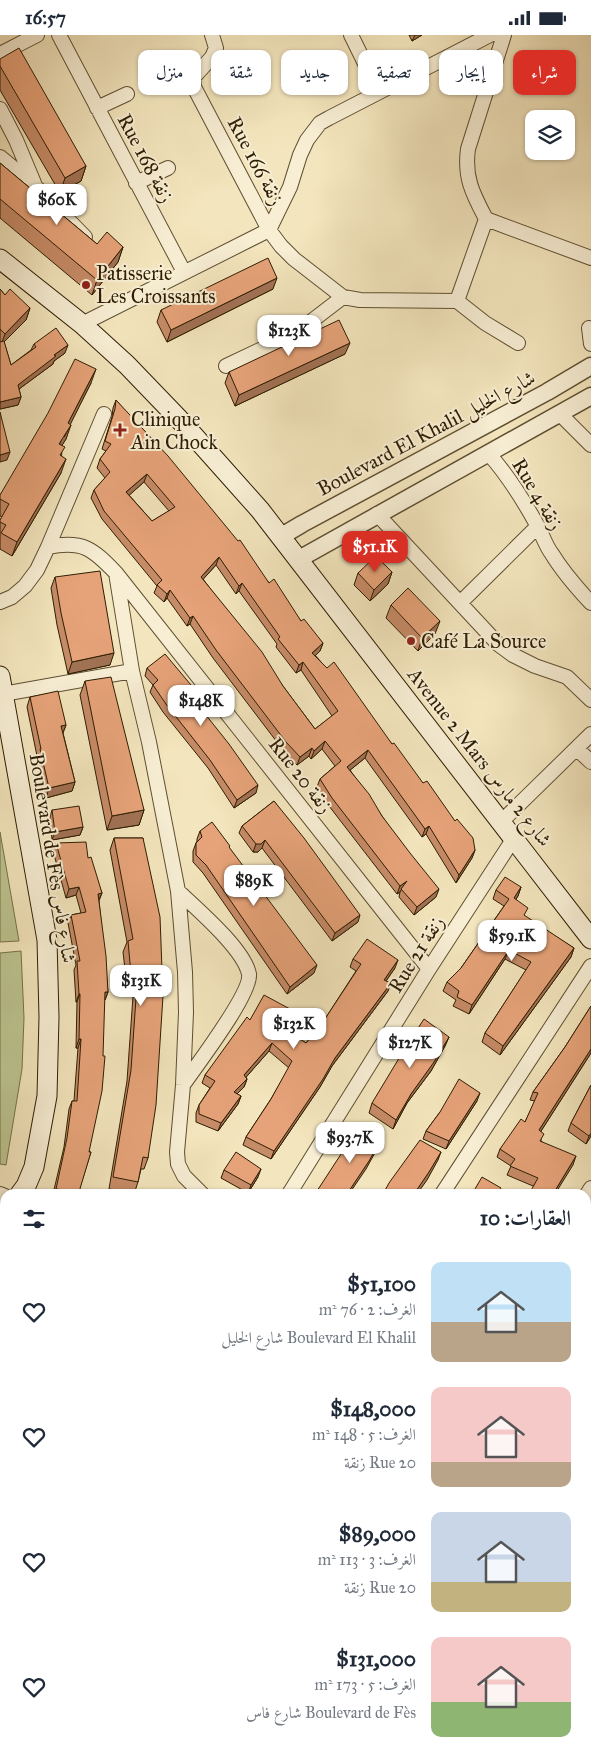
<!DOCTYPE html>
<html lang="ar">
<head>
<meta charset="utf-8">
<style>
	:root { --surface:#fff; --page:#f6f6f7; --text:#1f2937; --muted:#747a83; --accent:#d93025 }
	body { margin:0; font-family:"IM FELL Great Primer",Amiri,serif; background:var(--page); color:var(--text); direction:rtl; height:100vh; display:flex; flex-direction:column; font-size:19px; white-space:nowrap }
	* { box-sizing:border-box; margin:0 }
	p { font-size:16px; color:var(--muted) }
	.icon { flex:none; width:28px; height:28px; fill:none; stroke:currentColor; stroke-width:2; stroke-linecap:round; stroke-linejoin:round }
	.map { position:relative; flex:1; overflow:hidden; direction:ltr }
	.drawer { position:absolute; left:0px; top:1154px; width:591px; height:571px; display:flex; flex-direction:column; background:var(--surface); border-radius:15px 15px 0 0; box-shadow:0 1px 4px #0004; direction:rtl }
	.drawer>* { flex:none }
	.top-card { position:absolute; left:15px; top:15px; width:561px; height:45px; direction:rtl; display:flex; gap:10px }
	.tools { position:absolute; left:525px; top:75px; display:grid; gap:10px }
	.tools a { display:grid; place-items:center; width:50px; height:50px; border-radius:10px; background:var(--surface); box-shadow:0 1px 4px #0004; font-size:25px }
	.price { position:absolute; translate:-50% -42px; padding:0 11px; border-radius:10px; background:#fff; color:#222; font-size:16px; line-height:32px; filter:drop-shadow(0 1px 2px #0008) }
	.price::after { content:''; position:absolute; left:50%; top:30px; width:15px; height:11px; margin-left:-8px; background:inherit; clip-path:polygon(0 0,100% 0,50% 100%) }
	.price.on { background:var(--accent); color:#fff }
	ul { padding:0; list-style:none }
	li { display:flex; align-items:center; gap:15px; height:125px; padding:0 20px }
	li span { display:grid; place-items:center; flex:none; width:140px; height:100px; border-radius:10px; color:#555 }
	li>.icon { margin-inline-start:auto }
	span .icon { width:60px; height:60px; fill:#fffc; stroke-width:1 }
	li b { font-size:21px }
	h2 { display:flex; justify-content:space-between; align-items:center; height:60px; padding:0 20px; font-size:21px }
	.chip { padding:0 18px; border-radius:10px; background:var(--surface); box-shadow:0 1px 4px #0004; font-size:18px; line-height:45px }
	.chip.on { background:var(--accent); color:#fff }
	.status { display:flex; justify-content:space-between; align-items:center; height:35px; padding:0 25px; background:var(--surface); direction:ltr }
	.status svg { height:14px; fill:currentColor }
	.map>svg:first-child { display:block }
	.green { fill:#bcc490; stroke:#757049 }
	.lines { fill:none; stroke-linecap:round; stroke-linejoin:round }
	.minor-casing { stroke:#5f4f31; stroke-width:16 }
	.tertiary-casing { stroke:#5f4f31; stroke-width:19 }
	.secondary-casing { stroke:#2e1d02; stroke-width:21 }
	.path { stroke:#2e1d02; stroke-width:2.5; stroke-dasharray:4 2.5; stroke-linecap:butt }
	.minor { stroke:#f7eed4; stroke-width:14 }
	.tertiary { stroke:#f7eed4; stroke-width:16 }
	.secondary { stroke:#f7eed4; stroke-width:19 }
	.wall { fill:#c68b67; stroke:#2e1d02; fill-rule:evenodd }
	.shaded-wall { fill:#a17154; stroke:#2e1d02 }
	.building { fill:#e6a278; stroke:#2e1d02; fill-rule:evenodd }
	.poi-dot { fill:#8f2418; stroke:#f7eed4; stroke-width:2 }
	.labels { text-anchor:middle; stroke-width:4; stroke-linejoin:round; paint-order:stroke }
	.street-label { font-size:20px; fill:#2e1d02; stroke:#f7eed4 }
	.poi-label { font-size:20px; fill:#2e1d02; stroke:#f7eed4; text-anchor:start }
</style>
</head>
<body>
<div class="status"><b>16:57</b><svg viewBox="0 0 49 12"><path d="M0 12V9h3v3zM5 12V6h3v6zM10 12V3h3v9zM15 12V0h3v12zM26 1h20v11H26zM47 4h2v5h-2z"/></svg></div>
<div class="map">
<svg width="591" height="1724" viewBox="0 0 591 1724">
	<rect width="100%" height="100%" fill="#f3e5bd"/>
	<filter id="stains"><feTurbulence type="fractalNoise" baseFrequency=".004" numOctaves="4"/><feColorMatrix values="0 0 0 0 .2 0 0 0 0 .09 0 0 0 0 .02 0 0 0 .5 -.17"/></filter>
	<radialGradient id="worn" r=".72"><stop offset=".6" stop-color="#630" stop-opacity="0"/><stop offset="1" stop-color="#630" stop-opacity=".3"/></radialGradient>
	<!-- green -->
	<path class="green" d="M0,797L19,906L0,907Z
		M21,916L24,983L22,1034L6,1130L0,1129V918Z"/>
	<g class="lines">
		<defs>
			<path id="minor" d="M59,0L184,237
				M212,0L216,13L212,22L193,43L194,52L269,195L281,211L294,224L343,262L360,265L457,266L485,288L518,308
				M351,0L379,57
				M0,19L37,0
				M97,73L127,59
				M0,74L16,105L34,148
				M0,122L35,151L85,202
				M136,148L168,133
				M486,184C473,159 464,143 468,114L504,0
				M486,184L591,223
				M457,266L486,184
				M82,289L269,195L290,152L300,120L307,105L320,88L329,83L490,0
				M589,293L591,309
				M226,331L296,298L343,262
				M560,379L591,410
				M488,418C507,439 522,463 536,488C542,498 545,510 552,519C563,537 577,553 591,568
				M377,479L498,609L513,620L535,631L567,642L591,665
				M48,512C83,505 93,514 116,538L429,934
				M116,538L132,636L149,707L178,856L185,937L186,977L183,1050L177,1117L178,1129L184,1141L202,1159
				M0,567L12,562L25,551L37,535L48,512L104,379
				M460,568L538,491
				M3,659L132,636
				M577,714L591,727
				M501,787L591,699
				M178,856C197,874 244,914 249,939C252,958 196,1031 183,1050
				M0,1159L5,1161
				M289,1159L429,934L514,803
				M442,1159L591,931
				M586,1161L591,1153
				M0,1382L5,1385
				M586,1389L591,1381
				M586,1401L591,1403
				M574,1720L579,1724
				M2,1724L5,1718
				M174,1724L176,1720
				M313,1724L315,1720
				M436,1724L438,1720"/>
			<path id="tertiary" d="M280,502L302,489L547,357L591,331
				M299,524L591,361"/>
			<path id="secondary" d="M0,224L82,289L127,330L178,383L260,475L591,904
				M0,641L47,905L49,982L47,1061L34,1132L26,1151L20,1159
				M0,1183L5,1177"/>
		</defs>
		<!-- minor casing -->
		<use href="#minor" class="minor-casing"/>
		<!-- tertiary casing -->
		<use href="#tertiary" class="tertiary-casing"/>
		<!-- secondary casing -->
		<use href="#secondary" class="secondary-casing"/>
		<!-- path -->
		<path class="path" d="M587,1367L591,1360"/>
		<!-- minor -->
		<use href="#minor" class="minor"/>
		<!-- tertiary -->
		<use href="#tertiary" class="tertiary"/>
		<!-- secondary -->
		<use href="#secondary" class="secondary"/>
	</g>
	<!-- wall -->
	<path class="wall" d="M409,0H422L412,6Z
		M0,24L86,131L81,146L60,158L0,55Z
		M0,128L97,209L123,212L118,227L92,260L0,183Z
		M0,254L5,260L30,273L26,285L4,307L11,330L31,315L34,309L65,318L54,326L53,329L19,354L21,362L18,370L0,374Z
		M273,254L167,307L157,287L161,275Z
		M345,319L235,371L225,348L229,337Z
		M91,348L70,389L66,404L62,410L61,438L12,521L0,514V485L2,482L0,481V460Z
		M116,365L301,586L323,608L320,616L315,620L392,709L475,815L472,823L456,848L426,799L422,802L365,723L350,735L382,781L436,862L414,880L399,862L400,857L397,859L329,771L317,752L320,744L335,731L322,714L311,724L309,721L297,730L283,715L213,623L190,589L187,591L167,563L164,567L154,558L157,551L102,484L91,463L94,455L105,443L97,433L100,424L106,416L102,414L112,382L113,373ZM144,447L169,476L152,486L129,460ZM216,530L236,559L239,556L277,609L276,612L296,638L301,635L332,681L315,694L203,544Z
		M392,537L388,549L370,566L354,550L358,538Z
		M55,542L110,630L68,639L57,590L51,553Z
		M391,570L435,599L418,616L386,583Z
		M147,633L188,658L256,758L234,773L208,733L163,677L150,657L153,650L145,641Z
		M85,646L144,775L139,790L107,795L80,660Z
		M30,662L66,690L63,698L75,747L72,756L46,763L36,724L37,721L27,672Z
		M274,766L358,887L332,906L262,813L258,817H253L239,798L242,791Z
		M52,775L83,792L80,800L52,805L50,782Z
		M200,796L229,813L314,938L287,959L203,838L193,827V816L196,808L197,806V804Z
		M114,803H143L148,1123L144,1134H141L138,1147L134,1159L109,1154L127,1046L133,961H128L123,917L127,907L110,815Z
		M56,808L88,823L102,858L99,866L108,957L105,965H104L89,1117H91L78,1159H53L64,1112L69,1074L72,1066H74L78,1013H76L77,967H76L74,935L76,930L68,888L71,880L81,878L76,860L66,863L53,816Z
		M521,852L518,861L516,864L525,882L574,913L571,922L500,1020L482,1007L485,998L526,935L505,924L469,979L453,971L456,965L443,956L447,947L461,933L504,871L493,864L496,855Z
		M353,924L395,933L386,946L391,948L388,956L332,1031L320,1052L271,1124L243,1110L246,1102L271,1064L289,1033L269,1016L246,1042L247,1044L244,1052L237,1059L241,1061L238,1069L218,1096L196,1087V1078L199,1070L210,1053L202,1048L205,1040L250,985L287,987L283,993L306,1008L321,990L356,936L350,932Z
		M591,971V1018L541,1096V1106L573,1130L533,1151L507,1140L511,1131L497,1122L500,1114L525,1087L535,1066L530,1065L533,1057L565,1012Z
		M449,1002L445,1011L431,1036L407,1068L393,1094L369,1078L372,1068Z
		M591,1050V1101L586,1109L568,1096L571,1088Z
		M477,1066L446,1114L423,1104L426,1096L440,1077Z
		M224,1135L258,1142L248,1158L221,1143Z
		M0,1412L5,1415V1453L2,1459L0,1458Z
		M591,1499V1515L586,1514Z
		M0,1583L5,1646L1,1657H0Z"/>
	<!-- shaded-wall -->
	<path class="shaded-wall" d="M415,0H422L412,6Z
		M86,131L81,146L60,158L65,143Z
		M123,212L118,227L92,260L97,245Z
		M277,243L273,254L167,307L171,295Z
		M30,273L26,285L1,310L5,299Z
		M350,308L345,319L235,371L239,360Z
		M68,310L65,318L54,326L53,329L15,357L18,350L54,320Z
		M96,334L91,348L64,402L71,390L66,404L54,423L68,388Z
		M21,362L18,370L0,374V367Z
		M10,417L7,425L0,427V420Z
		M66,424L61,438L12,521L17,507Z
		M147,439L144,447L124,465L126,457Z
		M219,522L216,530L198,550L201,542Z
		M392,537L388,549L370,566L374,555Z
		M242,548L239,556L236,559L239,551Z
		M170,555L167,563L164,567L167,559Z
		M193,581L190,589L187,591L190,583Z
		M440,586L435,599L418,616L422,603Z
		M323,608L320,616L310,626L312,618Z
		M114,618L110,630L68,639L72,627Z
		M303,627L301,635L296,638L299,630Z
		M191,650L189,658L186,655Z
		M66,690L62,700L61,691Z
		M325,706L322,714L311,724L314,716Z
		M312,713L309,721L297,730L300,722Z
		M368,715L365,723L344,740L347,732Z
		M75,747L72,756L46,763L49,753Z
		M258,750L256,758L234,773L237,765Z
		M144,775L139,790L107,795L112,781Z
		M429,791L426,799L422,802L425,794Z
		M83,792L80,800L52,805L55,797Z
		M265,805L262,813L258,817H253L256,809Z
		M475,815L472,823L456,848L459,840Z
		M407,846L400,857L397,859L400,851Z
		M79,852L76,860L66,863L69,854Z
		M521,852L518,861L510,872L514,863Z
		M439,854L436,862L414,880L417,872Z
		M102,858L98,866V859Z
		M360,880L358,887L332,906L335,898Z
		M574,913L571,922L500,1020L503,1011Z
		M509,915L505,924L469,979L472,970Z
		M398,925L395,933L381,953L384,945Z
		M317,930L314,938L287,959L290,952Z
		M391,948L388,956L332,1031L320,1052L271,1124L274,1116L335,1023Z
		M137,949L133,961H128L132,950Z
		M105,957H108L105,965H101Z
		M79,959H80L77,967H76Z
		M290,979L287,987L279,1000L282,992Z
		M449,1002L445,1011L431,1036L407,1068L393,1094L396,1085L411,1059Z
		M79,1004H81L78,1013H76Z
		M272,1008L269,1016L241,1048L244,1040Z
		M591,1014V1018L536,1104L539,1095Z
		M247,1044L244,1052L232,1064L234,1057Z
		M480,1058L477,1066L446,1114L449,1106Z
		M241,1061L238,1069L218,1096L221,1088Z
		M591,1098V1101L586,1109L589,1101Z
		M380,1107L377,1114L366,1134L349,1159H347Z
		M441,1117L438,1125L427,1145L417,1159H414Z
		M576,1121L573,1130L555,1159H553Z
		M261,1134L258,1142L248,1158L251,1150Z
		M56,1154L79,1157L78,1159H54Z
		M591,1311V1316L586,1324V1319Z
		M591,1455V1460L586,1468V1463Z"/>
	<!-- building -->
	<path class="building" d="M19,13L86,131L65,143L0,31V24Z
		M0,128L97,209L107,197L123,212L97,245L0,164Z
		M268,223L277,243L171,295L161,275Z
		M0,254L5,260L10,254L30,273L5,299L0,294Z
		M339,285L350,308L239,360L229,337Z
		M56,293L68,310L54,320L56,321L18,350L21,362L0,367V307L4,306L11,330L36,312L34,309Z
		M75,324L96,334L68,388L71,390L59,409L65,412L60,420L66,424L17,507L1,498L6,490L0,487V485L9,469L0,464V460L48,378Z
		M116,365L168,421L238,506L240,505L269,548L274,544L301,586L304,584L323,608L312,618L327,633L334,627L392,709L394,708L423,748L427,746L455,786L457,784L473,803L475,815L459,840L429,791L425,794L368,715L347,732L369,759L382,781L410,818L439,854L417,872L401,854L407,846L400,851L332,763L320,744L341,726L325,706L314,716L312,713L300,722L286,707L216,615L193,581L190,583L170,555L167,559L157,550L162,545L104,476L94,455L110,437L100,424L111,409L105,406L115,374ZM147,439L175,472L152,486L126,457ZM219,522L239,551L242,548L280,602L278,604L299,630L303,627L338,676L315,694L283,651L262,617L201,542Z
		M0,377L10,417L0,420Z
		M376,521L392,537L374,555L358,538Z
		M100,536L114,618L72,627L61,578L55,542Z
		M408,553L440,586L422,603L391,570Z
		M165,619L191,650L186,655L229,709L258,750L237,765L210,725L166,669L153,650L158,645L147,633Z
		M111,642L144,775L112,781L85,646Z
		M58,656L66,690L61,691L75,747L49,753L40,714H41L30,662Z
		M274,766L304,803L360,880L335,898L265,805L261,809H256L242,791Z
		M79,771L83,792L55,797L52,775Z
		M212,787L230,811L229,812L317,930L290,952L206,830L196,820V808L202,802L200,796Z
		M114,803H143L160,882L163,961L156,1070L148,1123L143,1122L138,1147L113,1142L131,1035L137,949L132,950L128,906L133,904Z
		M86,807L88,823L91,822L102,858L98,859L106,921L108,957H105L103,1021H105L102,1056L89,1117H91L79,1157L56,1154L67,1103L72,1066H77L81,1004H79L80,959H79L77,926H80L71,880L86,877L79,852L69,854L56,808Z
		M505,842L521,852L514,863L528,873L524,880L574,913L503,1011L485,998L531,927L509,915L472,970L457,962L459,956L447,947L461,933L509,864L496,855Z
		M367,904L398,925L384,945L391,948L335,1023L323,1044L274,1116L246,1102L271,1064L292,1026L272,1008L244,1040L247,1044L234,1057L241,1061L221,1088L199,1079V1070L215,1046L205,1040L247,982L250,985L264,960L290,974V979L282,992L306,1008L321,990L361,929L353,924Z
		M591,971V1014L539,1095L544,1099L540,1106L576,1121L553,1159H529L538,1143L510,1131L515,1124L500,1114L521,1084L525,1087L538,1058L533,1057L565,1012Z
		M424,984L449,1002L434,1027L411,1059L396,1085L372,1068L407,1010Z
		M459,1044L480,1058L449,1106L426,1096L440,1077Z
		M591,1050V1098L589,1101L571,1088Z
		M356,1092L380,1107L369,1126L347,1159H315L347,1110Z
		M420,1105L441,1117L429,1137L414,1159H383L389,1148Z
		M236,1117L261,1134L251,1150L224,1135Z
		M482,1142L501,1153L498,1159H472Z
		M591,1180V1311L586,1319V1188Z
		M589,1405L591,1407V1455L586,1463V1410Z
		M0,1412L5,1415V1451L0,1448Z
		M586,1547L591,1549V1607L586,1623Z
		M5,1575V1645L3,1649L0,1648V1583Z"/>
	<!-- markers -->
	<g class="poi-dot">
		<circle cx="86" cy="250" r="5"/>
		<path d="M117.5 387.5h5v5h5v5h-5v5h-5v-5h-5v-5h5z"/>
		<circle cx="411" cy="606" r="5"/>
	</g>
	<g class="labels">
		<!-- street labels -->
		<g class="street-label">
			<text transform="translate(146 123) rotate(62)" y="7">Rue 168 زنقة</text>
			<text transform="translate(256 126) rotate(62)" y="7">Rue 166 زنقة</text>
			<text transform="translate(426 398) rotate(-28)" y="7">Boulevard El Khalil شارع الخليل</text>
			<text transform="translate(538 459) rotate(59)" y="7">Rue 4 زنقة</text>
			<text transform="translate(480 722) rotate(52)" y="7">Avenue 2 Mars شارع 2 مارس</text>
			<text transform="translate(301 740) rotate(52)" y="7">Rue 20 زنقة</text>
			<text transform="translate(53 823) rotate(81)" y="7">Boulevard de Fès شارع فاس</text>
			<text transform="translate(416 919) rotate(-58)" y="7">Rue 21 زنقة</text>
		</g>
		<!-- poi labels -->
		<g class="poi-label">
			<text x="96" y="245">Patisserie<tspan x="96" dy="23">Les Croissants</tspan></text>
			<text x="131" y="391">Clinique<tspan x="131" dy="23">Ain Chock</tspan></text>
			<text x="421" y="613">Café La Source</text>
		</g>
	</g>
	<rect width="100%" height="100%" filter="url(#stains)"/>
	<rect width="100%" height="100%" fill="url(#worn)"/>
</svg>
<div class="tools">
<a><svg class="icon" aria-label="layers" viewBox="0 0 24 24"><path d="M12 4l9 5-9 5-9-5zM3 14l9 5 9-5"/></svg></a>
</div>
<b class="price" style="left:57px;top:191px">$60K</b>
<b class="price" style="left:289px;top:322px">$123K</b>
<b class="price on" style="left:375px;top:538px">$51.1K</b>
<b class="price" style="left:201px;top:692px">$148K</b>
<b class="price" style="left:254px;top:872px">$89K</b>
<b class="price" style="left:512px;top:927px">$59.1K</b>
<b class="price" style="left:141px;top:972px">$131K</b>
<b class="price" style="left:294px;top:1015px">$132K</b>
<b class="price" style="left:410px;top:1034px">$127K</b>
<b class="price" style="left:350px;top:1129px">$93.7K</b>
<div class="top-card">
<a class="chip on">شراء</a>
<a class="chip">إيجار</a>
<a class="chip">تصفية</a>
<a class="chip">جديد</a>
<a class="chip">شقة</a>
<a class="chip">منزل</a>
</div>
<section class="drawer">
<h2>العقارات: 10<svg class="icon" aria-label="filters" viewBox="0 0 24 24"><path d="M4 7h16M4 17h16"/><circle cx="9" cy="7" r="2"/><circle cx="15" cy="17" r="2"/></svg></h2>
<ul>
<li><span style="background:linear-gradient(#bfe0f5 60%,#b9a48a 0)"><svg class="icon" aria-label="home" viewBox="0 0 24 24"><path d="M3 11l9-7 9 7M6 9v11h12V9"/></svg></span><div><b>$51,100</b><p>الغرف: 2 · 76 m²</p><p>Boulevard El Khalil شارع الخليل</p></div><svg class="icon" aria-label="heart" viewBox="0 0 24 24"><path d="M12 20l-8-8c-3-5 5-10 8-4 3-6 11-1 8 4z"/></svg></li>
<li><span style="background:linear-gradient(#f6c9c9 75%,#b9a48a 0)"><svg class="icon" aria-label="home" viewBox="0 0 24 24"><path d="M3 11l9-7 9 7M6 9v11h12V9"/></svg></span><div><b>$148,000</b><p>الغرف: 5 · 148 m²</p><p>Rue 20 زنقة</p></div><svg class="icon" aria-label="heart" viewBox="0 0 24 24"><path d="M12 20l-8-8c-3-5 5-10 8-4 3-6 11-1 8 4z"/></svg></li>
<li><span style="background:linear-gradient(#c9d6e8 70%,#c2b280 0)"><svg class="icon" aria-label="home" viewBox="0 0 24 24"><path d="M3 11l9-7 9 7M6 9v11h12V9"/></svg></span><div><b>$89,000</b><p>الغرف: 3 · 113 m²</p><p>Rue 20 زنقة</p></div><svg class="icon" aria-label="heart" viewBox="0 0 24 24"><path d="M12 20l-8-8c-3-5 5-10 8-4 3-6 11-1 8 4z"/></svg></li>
<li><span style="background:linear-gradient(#f6c9c9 65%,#8fb573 0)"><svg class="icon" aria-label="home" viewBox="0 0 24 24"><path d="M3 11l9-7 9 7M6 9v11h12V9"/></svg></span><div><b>$131,000</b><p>الغرف: 5 · 173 m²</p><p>Boulevard de Fès شارع فاس</p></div><svg class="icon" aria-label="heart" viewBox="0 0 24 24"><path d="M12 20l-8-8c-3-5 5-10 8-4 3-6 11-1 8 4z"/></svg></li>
</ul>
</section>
</div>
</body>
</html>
